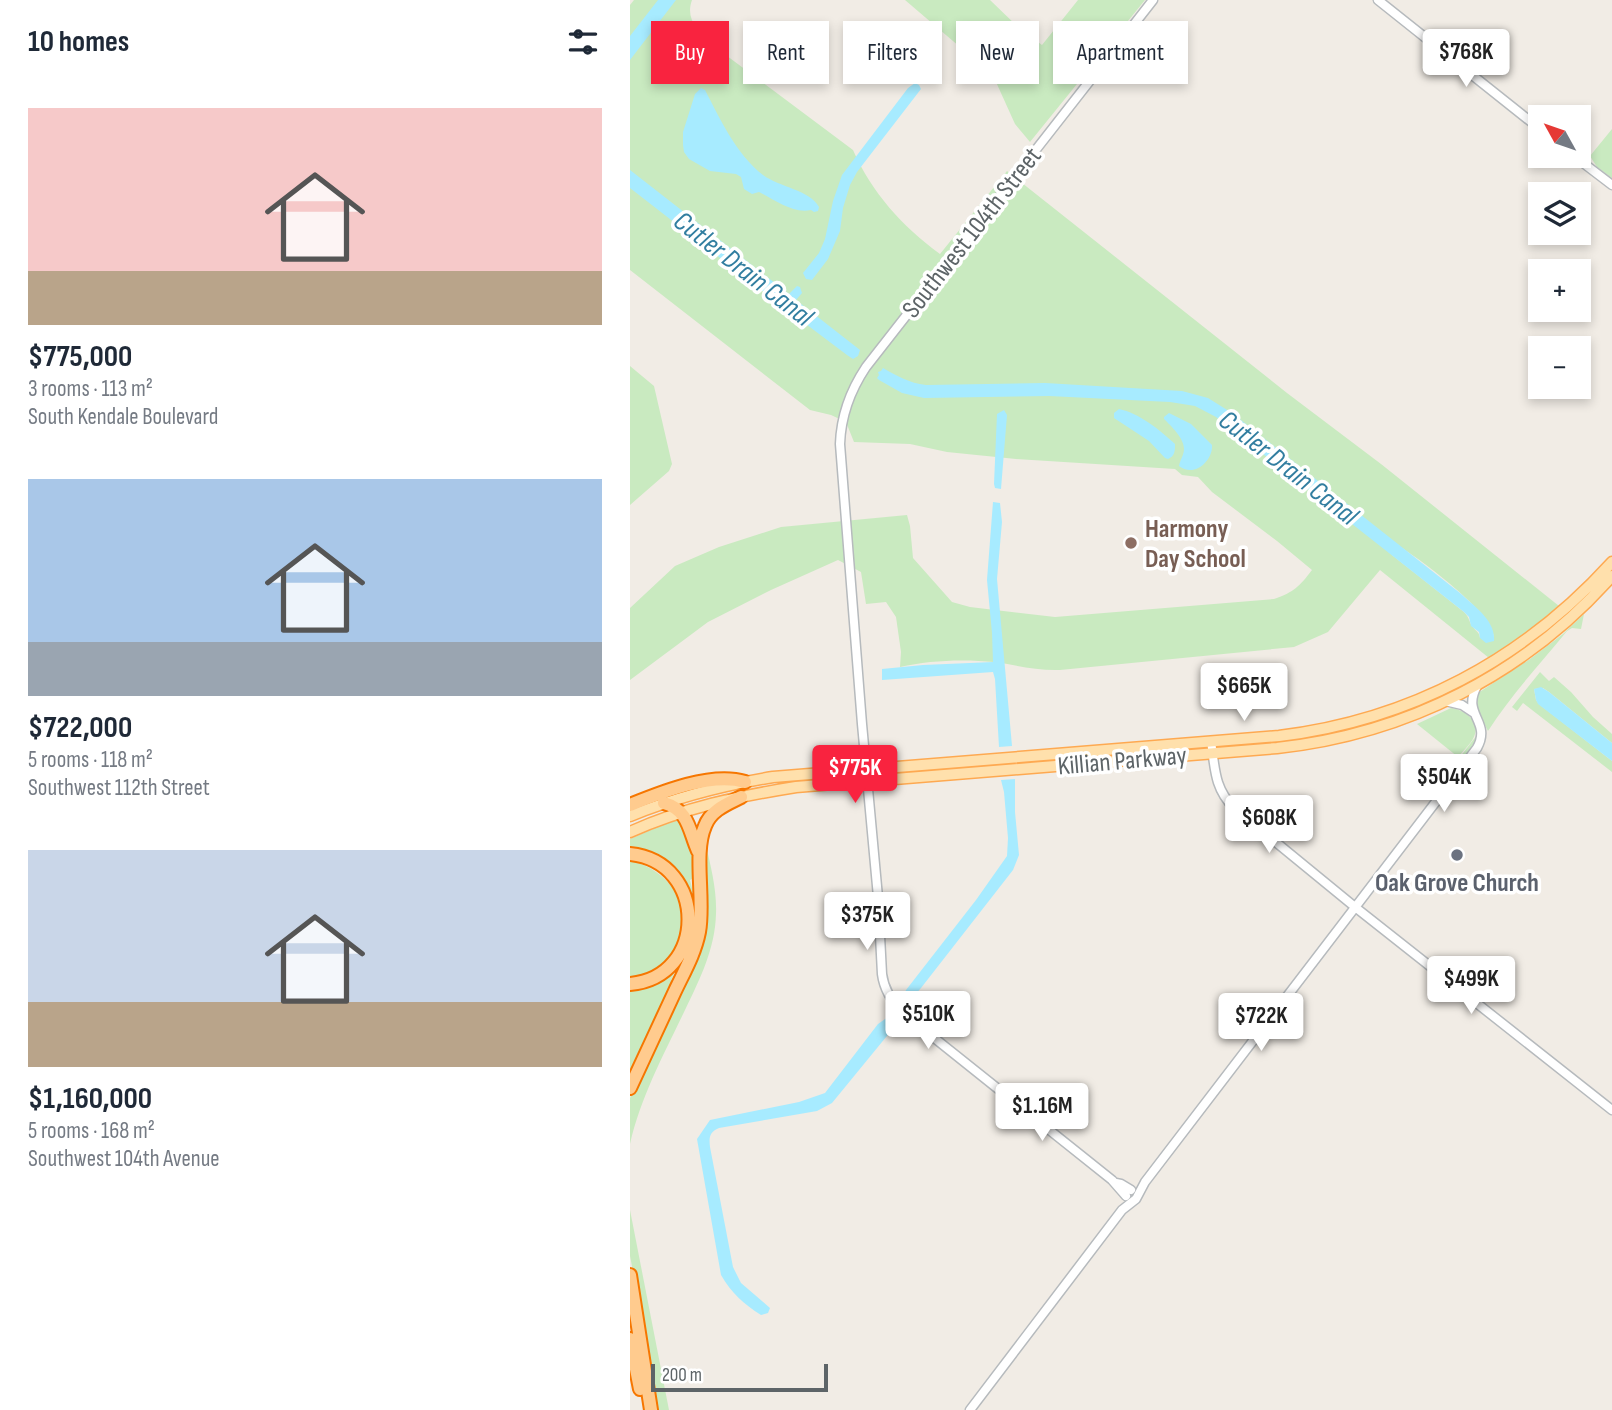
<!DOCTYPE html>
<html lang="en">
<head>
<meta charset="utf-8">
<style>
	:root { --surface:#fff; --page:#f6f6f7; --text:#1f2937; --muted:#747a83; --accent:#f9233f }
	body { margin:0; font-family:"Sofia Sans Condensed",sans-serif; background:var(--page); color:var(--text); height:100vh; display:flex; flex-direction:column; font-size:26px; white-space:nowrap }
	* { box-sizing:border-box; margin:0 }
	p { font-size:23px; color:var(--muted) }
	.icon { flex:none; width:38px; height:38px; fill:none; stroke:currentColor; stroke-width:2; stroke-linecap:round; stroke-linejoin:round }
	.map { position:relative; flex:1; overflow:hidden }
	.drawer { display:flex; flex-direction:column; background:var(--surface); width:630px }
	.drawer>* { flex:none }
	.guide { position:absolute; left:21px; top:21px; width:665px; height:63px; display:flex; gap:14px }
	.needle { width:46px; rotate:310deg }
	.tools { position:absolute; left:898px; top:105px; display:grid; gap:14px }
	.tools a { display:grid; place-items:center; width:63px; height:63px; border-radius:0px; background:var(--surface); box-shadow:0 4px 10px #0003; font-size:35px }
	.scale { position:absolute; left:21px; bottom:18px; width:177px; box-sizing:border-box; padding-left:7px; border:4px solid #5d6467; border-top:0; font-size:19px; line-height:24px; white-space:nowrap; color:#5d6467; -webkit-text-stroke:5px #fff; paint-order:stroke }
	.price { position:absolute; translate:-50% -60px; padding:0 16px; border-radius:7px; background:#fff; color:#222; font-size:23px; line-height:46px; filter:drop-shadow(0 2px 4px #0008) }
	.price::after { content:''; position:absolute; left:50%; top:42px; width:21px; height:16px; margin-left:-10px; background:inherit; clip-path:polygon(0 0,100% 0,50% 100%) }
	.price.active { background:var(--accent); color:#fff }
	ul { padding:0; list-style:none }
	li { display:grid; align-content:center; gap:14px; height:371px; padding:0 28px }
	li span { display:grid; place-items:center; height:217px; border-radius:0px; color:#555 }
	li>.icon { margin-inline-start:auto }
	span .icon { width:126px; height:126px; fill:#fffc; stroke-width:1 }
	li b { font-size:30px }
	h2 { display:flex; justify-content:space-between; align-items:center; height:84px; padding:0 28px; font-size:30px }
	.chip { padding:0 24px; border-radius:0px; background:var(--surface); box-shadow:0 4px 10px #0003; font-size:24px; line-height:63px }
	.chip.active { background:var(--accent); color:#fff }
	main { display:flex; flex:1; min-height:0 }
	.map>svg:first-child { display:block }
	.green { fill:#c9eac0; fill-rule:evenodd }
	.water { fill:#a7ebff }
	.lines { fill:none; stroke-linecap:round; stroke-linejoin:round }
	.minor-casing { stroke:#b6babd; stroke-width:11 }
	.major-casing { stroke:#fea951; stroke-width:13 }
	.highway-casing { stroke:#f67600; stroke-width:16 }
	.minor { stroke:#fff; stroke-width:8 }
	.major { stroke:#ffe0ac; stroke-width:10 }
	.highway { stroke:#ffcb8e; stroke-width:12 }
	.education-dot { fill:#8d6e63; stroke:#fff; stroke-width:2.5 }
	.worship-dot { fill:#6b7280; stroke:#fff; stroke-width:2.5 }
	.labels { text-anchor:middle; stroke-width:7; stroke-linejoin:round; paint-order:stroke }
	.street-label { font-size:26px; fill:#5d6467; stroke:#fff }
	.education-label { font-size:26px; font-weight:bold; fill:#785e54; stroke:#fff; text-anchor:start }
	.worship-label { font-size:26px; font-weight:bold; fill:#5b616d; stroke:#fff }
	.water-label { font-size:28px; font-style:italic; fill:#327ea0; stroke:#fff }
</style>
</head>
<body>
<main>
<section class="drawer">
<h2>10 homes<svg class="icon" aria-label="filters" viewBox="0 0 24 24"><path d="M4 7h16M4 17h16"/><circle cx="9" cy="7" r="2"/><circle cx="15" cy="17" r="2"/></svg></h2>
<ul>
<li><span style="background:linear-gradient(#f6c9c9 75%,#b9a48a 0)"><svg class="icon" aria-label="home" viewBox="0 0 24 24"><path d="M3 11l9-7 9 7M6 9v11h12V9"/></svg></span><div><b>$775,000</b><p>3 rooms · 113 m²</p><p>South Kendale Boulevard</p></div></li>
<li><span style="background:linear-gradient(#a9c7e8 75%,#9aa5b1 0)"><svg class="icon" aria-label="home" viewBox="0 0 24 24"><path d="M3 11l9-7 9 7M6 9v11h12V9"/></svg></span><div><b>$722,000</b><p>5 rooms · 118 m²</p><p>Southwest 112th Street</p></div></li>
<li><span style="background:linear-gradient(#c9d6e8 70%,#b9a48a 0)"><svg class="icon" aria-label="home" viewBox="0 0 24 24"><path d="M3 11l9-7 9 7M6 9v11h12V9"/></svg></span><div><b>$1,160,000</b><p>5 rooms · 168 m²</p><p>Southwest 104th Avenue</p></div></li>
</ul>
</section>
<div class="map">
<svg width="982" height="1410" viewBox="0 0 982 1410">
	<rect width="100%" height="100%" fill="#f1ece5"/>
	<!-- green -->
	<path class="green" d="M4,0H62C55,20 68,30 81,44L223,150C242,193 272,226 310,254L377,171L657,393L751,464L929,606L904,627L859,658L750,570L698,632L664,647L430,670C408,671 386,665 364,662C335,659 299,660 270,667L271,652L266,617L256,602L236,604L231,572L208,560L141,590L78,622L0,680V608L45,566L89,547L151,527L277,515L280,526L283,558L322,602L340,607L425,617L644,599C664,592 669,587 682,570L647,541L582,492L568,477L552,475L545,469L386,459L317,452L280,444L224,442L216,422L201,415L180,410L0,270V5ZM769,546C791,560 864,613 864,638H850C849,631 846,632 843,627C839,623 840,618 834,612L762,555Z
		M275,0H360L388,27L412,45L448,0H515L400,142L385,124L366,82L358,71Z
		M982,129V178L967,167L960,156Z
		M0,366L24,386L42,464L39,471L0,505Z
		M954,614L951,629L942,628L937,631C910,664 881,695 858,731C853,721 847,709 845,698L848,693L900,659L933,634Z
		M910,672L919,681L924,677L941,692L963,717L982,734V743L919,692L913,688L904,689L906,700L909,704L982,761V772L893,703L887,711L882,707Z
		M821,708C832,709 850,720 845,734C843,742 833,751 828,757L787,724Z
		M847,735L841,750L819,778L816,782L808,784V781L813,779Z
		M52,819L59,838L65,862V893L62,879L60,880L63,892L65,907C56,870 35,855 0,846V839L37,823Z
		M76,845C81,868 87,890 86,914C85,949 70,979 55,1010C34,1054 11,1096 0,1144V1098L61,965L77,897L76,881Z
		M0,861C41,869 68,912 44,950C38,959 31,967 21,972C15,975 7,976 0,978Z
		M52,964L0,1082V989C21,985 33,982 48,966L41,980L42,981Z
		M0,1210L39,1410H25L11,1312L0,1256Z"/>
	<!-- water -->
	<path class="water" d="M28,0H46L0,60V36Z
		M285,83L289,85L291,89L227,172L220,185L213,208L210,231L198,259L182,280L176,279L173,273L189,253L195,239L203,201L212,175L278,88Z
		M71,88L75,90C90,119 106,154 133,175C149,187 180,190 189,207L188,211L184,212L181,210C163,214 145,200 129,192L122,194L114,189L111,177L106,174L80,171L59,159L54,152L53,145V132L65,94Z
		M0,170L159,294L167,286L170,287L172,293L166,300L230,350L228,356L223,359L217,355L148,303L0,188Z
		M253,368C267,376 279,383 296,385L415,383L552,391L578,398L602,413L830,593C844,606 866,621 864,641L856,643L850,638L849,632L841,626L839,617L834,612L586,417L565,406L540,402L419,396L294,398L272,393L249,380L247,378L249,375L248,372L251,371Z
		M489,409C509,413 530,430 545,444C545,451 545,456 538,459L535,458L519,441L484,418V413Z
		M374,410L377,415L371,489L365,488L364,484L367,414Z
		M539,413L561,424L582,445C583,461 564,478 549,466C550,460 554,455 554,449C554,438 541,426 534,419V417Z
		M363,502L370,503L372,522L367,579L382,746L369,747L365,679L363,672L252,680V669L293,665L363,662L362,633L357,580Z
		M911,687L919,692L982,743V761L908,704L906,700L904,689Z
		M385,779V812L389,855L383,870L291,988L284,996L277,1001L273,996L276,990L346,900L377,856L378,838L374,792L371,780Z
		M258,1017L264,1022L261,1031L202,1103L187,1111L89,1128C79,1132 79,1138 80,1147L103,1267L111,1283L140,1308L138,1313L131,1315C114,1304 102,1294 91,1275L67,1139L80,1120L169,1102L195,1093L248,1024Z"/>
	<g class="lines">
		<defs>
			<path id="minor" d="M748,0L910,129
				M944,156L982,185
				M815,701L832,705L844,713
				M581,741C585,768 584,788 604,808L725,907L982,1110
				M486,1183L491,1184L501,1190
				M496,1196L482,1180L273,1013C262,1002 254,990 252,974L248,897L232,724L210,444C211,415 220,391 236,367L523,0
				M340,1410L492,1210L506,1199L515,1182L847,748C862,721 831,715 847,686"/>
			<path id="major" d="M0,816C47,797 94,785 143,777L649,736C780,720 893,660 982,562
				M0,832C53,808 109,796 166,787L647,748C777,734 895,674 982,576"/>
			<path id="highway" d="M34,803C59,810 59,831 68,851
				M0,805C32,792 81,772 115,782
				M0,854C78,862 78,977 0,984
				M0,1088C15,1056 30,1023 45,991C54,972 65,953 69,932C75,900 63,853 75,826C81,810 97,804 111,797
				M0,1275L21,1410
				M0,1339L10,1389"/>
		</defs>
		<!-- minor casing -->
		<use href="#minor" class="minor-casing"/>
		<!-- major casing -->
		<use href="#major" class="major-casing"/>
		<!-- highway casing -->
		<use href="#highway" class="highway-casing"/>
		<!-- minor -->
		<use href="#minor" class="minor"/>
		<!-- major -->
		<use href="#major" class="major"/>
		<!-- highway -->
		<use href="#highway" class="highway"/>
	</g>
	<!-- markers -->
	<circle class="education-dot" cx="501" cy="543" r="7"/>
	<circle class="worship-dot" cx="827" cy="855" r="7"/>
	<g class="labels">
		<!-- street labels -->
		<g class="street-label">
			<text transform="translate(341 232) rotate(-52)" y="9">Southwest 104th Street</text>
			<text transform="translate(492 760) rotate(-5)" y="9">Killian Parkway</text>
		</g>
		<!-- education labels -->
		<g class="education-label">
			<text x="515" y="537">Harmony<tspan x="515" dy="30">Day School</tspan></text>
		</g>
		<!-- worship labels -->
		<g class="worship-label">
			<text x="827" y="891">Oak Grove Church</text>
		</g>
		<!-- water labels -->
		<g class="water-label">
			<text transform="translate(114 268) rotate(38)" y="10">Cutler Drain Canal</text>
			<text transform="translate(659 467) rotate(38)" y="10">Cutler Drain Canal</text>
		</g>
	</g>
</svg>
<div class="tools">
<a><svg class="needle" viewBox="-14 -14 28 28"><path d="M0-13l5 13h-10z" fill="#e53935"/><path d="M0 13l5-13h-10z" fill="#747a83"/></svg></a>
<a><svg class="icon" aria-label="layers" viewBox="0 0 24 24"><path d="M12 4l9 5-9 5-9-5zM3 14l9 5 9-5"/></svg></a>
<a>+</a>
<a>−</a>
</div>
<div class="scale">200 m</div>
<b class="price" style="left:836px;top:89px">$768K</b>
<b class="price" style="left:614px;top:723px">$665K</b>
<b class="price active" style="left:225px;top:805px">$775K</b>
<b class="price" style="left:814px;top:814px">$504K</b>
<b class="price" style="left:639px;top:855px">$608K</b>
<b class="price" style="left:237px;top:952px">$375K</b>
<b class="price" style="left:841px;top:1016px">$499K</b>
<b class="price" style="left:298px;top:1051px">$510K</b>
<b class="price" style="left:631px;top:1053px">$722K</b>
<b class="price" style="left:412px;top:1143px">$1.16M</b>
<div class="guide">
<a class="chip active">Buy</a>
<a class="chip">Rent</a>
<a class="chip">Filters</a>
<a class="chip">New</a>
<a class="chip">Apartment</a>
</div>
</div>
</main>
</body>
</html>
